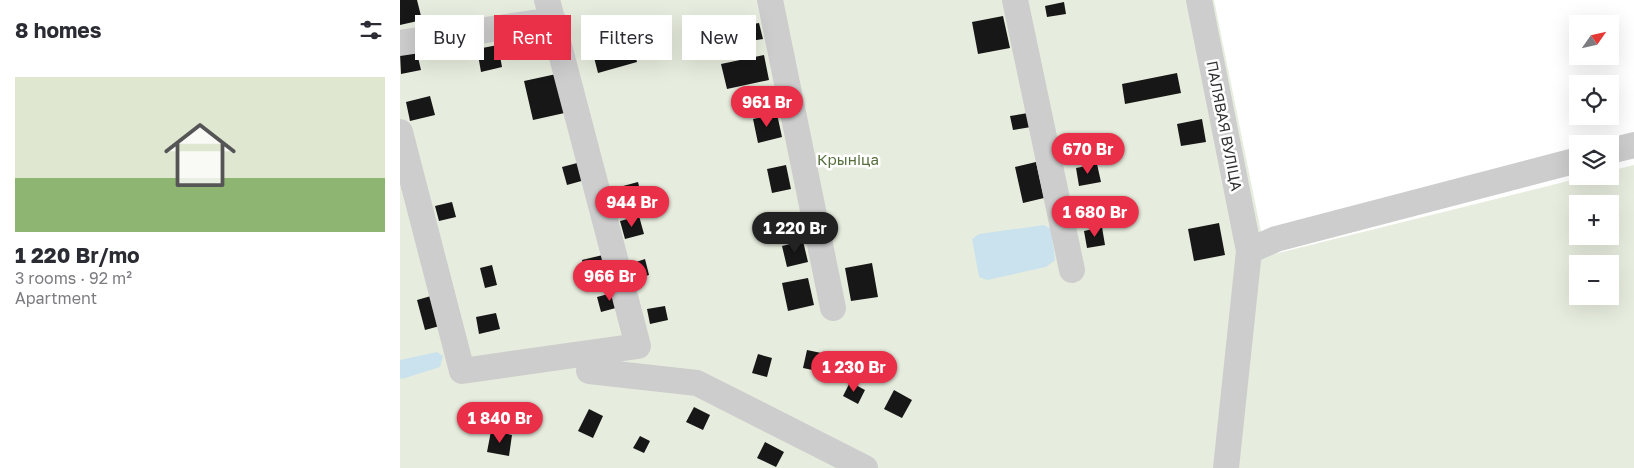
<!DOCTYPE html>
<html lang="en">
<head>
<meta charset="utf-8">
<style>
	:root { --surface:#fff; --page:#f2f2f3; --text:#2b2b33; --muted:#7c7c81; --accent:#ea2f49 }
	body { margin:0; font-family:"Golos Text",sans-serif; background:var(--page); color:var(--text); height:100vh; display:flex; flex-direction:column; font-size:19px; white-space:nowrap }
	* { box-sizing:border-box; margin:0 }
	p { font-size:16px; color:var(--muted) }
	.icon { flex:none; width:28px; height:28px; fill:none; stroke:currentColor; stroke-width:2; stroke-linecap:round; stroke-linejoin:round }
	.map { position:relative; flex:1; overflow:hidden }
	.sheet { display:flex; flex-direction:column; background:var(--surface); width:400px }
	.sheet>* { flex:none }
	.banner { position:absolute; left:15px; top:15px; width:475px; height:45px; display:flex; gap:10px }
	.needle { width:32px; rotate:56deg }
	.fabs { position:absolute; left:1169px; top:15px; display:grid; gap:10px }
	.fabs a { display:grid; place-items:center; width:50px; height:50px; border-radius:0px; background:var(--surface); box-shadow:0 5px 20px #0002; font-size:25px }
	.price { position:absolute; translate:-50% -42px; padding:0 11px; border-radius:18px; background:var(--accent); color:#fff; font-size:16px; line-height:32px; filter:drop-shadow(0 1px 2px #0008) }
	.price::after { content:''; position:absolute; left:50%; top:30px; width:15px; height:11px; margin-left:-8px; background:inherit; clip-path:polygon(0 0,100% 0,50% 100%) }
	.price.active { background:#222; color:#fff }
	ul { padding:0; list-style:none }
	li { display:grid; align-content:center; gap:10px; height:265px; padding:0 15px }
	li span { display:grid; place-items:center; height:155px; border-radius:0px; color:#555 }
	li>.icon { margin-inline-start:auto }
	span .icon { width:90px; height:90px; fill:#fffc; stroke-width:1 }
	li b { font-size:21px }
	h2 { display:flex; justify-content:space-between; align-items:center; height:60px; padding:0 15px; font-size:21px }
	.tag { padding:0 18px; border-radius:0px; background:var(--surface); box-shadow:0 5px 20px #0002; font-size:18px; line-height:45px }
	.tag.active { background:var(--accent); color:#fff }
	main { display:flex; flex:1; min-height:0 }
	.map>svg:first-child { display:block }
	.green { fill:#e7edde; fill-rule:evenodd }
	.water { fill:#cae2ed }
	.building { fill:#171717 }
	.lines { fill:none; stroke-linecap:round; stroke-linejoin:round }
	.minor { stroke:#cdcdcd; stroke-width:26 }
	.labels { text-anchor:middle; stroke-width:5; stroke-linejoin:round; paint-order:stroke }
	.street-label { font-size:15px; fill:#303030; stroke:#fff }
	.park-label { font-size:15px; fill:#566e3c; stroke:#fff }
</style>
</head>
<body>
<main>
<section class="sheet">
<h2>8 homes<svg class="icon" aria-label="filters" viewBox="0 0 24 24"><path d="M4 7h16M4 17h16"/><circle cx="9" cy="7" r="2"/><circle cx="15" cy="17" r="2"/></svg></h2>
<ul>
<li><span style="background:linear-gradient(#dfe7d0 65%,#8fb573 0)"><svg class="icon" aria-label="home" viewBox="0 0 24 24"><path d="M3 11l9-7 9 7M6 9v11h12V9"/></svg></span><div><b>1 220 Br/mo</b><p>3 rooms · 92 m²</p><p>Apartment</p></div></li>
</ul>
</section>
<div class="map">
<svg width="1234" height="468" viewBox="0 0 1234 468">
	<rect width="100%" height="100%" fill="#fff"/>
	<!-- green -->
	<path class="green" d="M0,0H814L866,256L1188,176H1210V171L1234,165V468H0ZM1178,204H1210V236H1178ZM1178,264H1210V296H1178Z"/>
	<!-- water -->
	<path class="water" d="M644,225L651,229L655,260L646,267L587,280L579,277L572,239L579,234Z
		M37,352L43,356L40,367L2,379L0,378V360Z"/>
	<!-- building -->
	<path class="building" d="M0,0H17L22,20L0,25Z
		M664,2L666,14L647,17L645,6Z
		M603,16L610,48L578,54L572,22Z
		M359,23L363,39L344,42L341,26Z
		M227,24L237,62L198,73L188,34Z
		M98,45L102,67L81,72L77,49Z
		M16,49L21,70L1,74L0,53Z
		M364,55L369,80L327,89L321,64Z
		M161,73L169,112L133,120L124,81Z
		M777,73L781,93L725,104L722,84Z
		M30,96L35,115L10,121L6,102Z
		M628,113L631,127L613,130L610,116Z
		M377,114L382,137L358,143L353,119Z
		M802,119L806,142L781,146L777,124Z
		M181,162L185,180L167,185L162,167Z
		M636,162L644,198L623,203L615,167Z
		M697,164L701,182L679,186L676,168Z
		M386,165L391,189L372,193L367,169Z
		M238,182L242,198L217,205L212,189Z
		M52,202L56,217L39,221L35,206Z
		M239,216L244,234L225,239L220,221Z
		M819,223L825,255L794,261L788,229Z
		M702,227L705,245L687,248L684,231Z
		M403,241L408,262L387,267L382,246Z
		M207,254L213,275L188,282L182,260Z
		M245,259L249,275L234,279L230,264Z
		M472,263L478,297L451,301L445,268Z
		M92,265L97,285L85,288L80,268Z
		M408,278L414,305L388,311L382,283Z
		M219,291L223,306L201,312L197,297Z
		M38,294L47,324L25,330L17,300Z
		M265,306L268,320L250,324L247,309Z
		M96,313L100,329L79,334L76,317Z
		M407,350L426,354L422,372L403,368Z
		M358,354L372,358L367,377L352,373Z
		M450,382L465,390L458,404L443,396Z
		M494,390L512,400L502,418L484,409Z
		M294,407L310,415L303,430L286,422Z
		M189,409L203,416L193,438L178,431Z
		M91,431L112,435L109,456L87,452Z
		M240,436L250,441L244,453L233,448Z
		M365,442L384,452L376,467L357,458Z"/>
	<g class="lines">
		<!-- minor -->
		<path class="minor" d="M370,0L433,308
			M615,0L672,270
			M799,0L849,251
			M0,43L153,20
			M0,132L62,371L238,346L147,0
			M1210,151L1234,145
			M189,371L297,383L465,468
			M826,468L849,251L876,239L1178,160"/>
	</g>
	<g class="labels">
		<!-- street labels -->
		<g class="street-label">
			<text transform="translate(824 126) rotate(79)" y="5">ПАЛЯВАЯ ВУЛІЦА</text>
		</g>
		<!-- park labels -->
		<g class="park-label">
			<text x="448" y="165">Крыніца</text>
		</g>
	</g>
</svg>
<div class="fabs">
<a><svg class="needle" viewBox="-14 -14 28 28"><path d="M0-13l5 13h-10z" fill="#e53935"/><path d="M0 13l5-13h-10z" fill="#7c7c81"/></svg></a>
<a><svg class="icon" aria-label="locate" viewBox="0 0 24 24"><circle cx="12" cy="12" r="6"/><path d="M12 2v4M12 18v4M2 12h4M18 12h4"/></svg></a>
<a><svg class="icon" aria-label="layers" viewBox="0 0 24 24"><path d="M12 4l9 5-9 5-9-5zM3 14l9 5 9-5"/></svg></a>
<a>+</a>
<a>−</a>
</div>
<b class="price" style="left:367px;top:128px">961 Br</b>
<b class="price" style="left:688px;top:175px">670 Br</b>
<b class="price" style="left:232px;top:228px">944 Br</b>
<b class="price" style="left:695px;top:238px">1 680 Br</b>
<b class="price active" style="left:395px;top:254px">1 220 Br</b>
<b class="price" style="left:210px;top:302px">966 Br</b>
<b class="price" style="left:454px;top:393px">1 230 Br</b>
<b class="price" style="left:100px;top:444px">1 840 Br</b>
<div class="banner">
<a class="tag">Buy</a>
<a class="tag active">Rent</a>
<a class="tag">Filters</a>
<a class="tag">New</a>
</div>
</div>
</main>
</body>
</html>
